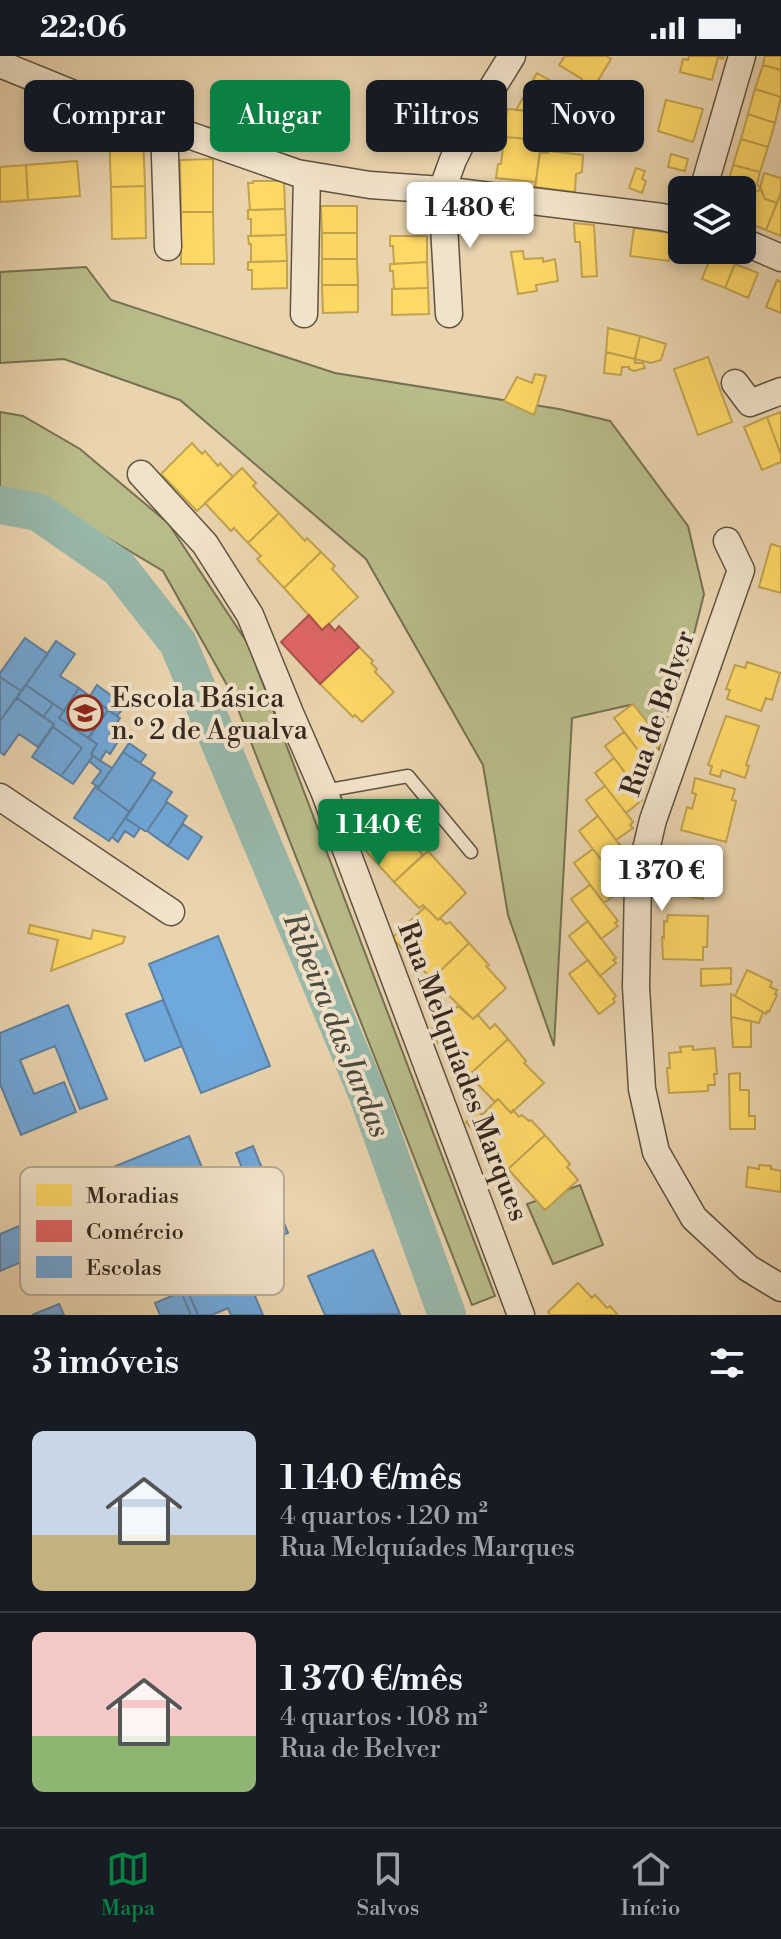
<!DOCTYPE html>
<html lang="pt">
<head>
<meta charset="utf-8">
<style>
	:root { --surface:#171b24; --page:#20242c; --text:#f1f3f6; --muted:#9ea1a6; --line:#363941; --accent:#0b8043 }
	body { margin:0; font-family:"Libre Bodoni",serif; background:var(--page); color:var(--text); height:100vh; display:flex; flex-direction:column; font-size:30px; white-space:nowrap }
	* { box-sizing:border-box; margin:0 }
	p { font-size:26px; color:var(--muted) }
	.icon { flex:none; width:44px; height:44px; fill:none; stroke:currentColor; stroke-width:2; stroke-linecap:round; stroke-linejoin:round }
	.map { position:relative; height:1259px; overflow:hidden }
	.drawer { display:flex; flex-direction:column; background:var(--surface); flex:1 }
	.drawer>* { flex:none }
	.hud { position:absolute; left:24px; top:24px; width:734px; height:72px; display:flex; gap:16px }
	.buttons { position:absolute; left:668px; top:120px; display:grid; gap:16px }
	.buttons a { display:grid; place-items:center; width:88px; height:88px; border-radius:12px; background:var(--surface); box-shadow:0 4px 12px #0003; font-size:40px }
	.price { position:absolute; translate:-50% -68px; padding:0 18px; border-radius:8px; background:#fff; color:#222; font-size:26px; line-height:52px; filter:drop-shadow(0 2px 4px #0008) }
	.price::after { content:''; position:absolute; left:50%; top:48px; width:24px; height:18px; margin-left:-12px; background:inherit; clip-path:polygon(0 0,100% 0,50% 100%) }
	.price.on { background:var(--accent); color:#fff }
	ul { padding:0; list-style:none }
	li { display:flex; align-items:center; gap:24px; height:200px; padding:0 32px }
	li+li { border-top:2px solid var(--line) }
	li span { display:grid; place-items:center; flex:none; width:224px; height:160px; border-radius:12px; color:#555 }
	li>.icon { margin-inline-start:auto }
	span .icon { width:96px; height:96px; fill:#fffc; stroke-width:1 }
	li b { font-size:34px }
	h2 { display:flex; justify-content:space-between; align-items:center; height:96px; padding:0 32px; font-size:34px }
	.chip { padding:0 28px; border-radius:12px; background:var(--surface); box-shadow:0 4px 12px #0003; font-size:28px; line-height:72px }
	.chip.on { background:var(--accent); color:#fff }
	.status { display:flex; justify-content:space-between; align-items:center; height:56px; padding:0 40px; background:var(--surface); direction:ltr }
	.status svg { height:22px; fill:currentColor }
	.menu { display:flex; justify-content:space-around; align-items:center; height:112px; border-top:2px solid var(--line); background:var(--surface); font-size:22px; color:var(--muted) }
	.menu a { display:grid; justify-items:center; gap:4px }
	.menu .on { color:var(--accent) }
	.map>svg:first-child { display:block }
	.green { fill:#b9bc89; stroke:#757154; stroke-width:2 }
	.homes { fill:#ffd966; stroke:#c1a350; stroke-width:2 }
	.shops { fill:#e06666; stroke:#ac5350; stroke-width:2 }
	.schools { fill:#6fa8dc; stroke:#5c81a3; stroke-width:2 }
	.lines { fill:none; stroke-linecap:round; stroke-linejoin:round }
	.river { stroke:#98b8aa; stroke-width:38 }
	.lane-casing { stroke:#5f5242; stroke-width:15 }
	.street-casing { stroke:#5f5242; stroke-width:29 }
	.lane { stroke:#f1e3ca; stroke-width:12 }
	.street { stroke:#f1e3ca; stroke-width:26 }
	.labels { text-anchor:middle; stroke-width:8; stroke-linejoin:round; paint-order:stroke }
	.poi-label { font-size:28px; fill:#31261e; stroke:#f1e3ca; text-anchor:start }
	.street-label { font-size:28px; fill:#31261e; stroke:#f1e3ca }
	.water-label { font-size:30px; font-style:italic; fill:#4b4a41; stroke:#f1e3ca }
	.key { fill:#f1e3ca; stroke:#b7aa96; stroke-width:2 }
	.key-label { font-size:22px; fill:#31261e }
</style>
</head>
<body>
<div class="status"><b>22:06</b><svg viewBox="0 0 49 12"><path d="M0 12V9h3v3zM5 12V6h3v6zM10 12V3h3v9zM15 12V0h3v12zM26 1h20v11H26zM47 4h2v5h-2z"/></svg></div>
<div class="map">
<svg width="781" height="1259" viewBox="0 0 781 1259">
	<rect width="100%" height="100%" fill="#ead4ae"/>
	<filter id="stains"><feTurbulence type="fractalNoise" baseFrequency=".0025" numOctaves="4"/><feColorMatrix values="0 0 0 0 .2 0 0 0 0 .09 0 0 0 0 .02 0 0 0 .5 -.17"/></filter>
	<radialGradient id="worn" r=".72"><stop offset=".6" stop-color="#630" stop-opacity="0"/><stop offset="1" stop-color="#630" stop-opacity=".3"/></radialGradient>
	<!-- green -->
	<path class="green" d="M86,211L111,244L335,317L559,353L610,365L688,470L704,538L685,614L671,644L659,693L630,649L572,662L554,990L508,859L483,709L366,503L180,344L64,303L0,307V216Z
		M0,356L23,360L80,393L168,467L248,588L495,1240L472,1249L232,638L163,515L67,458L0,433Z
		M580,1129L603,1189L553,1208L527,1148Z"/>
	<!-- homes -->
	<path class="homes" d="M565,0H606L611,3L594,31L593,30L589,36L579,30L582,23L559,9Z
		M689,0H724L723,3L718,1L712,24L680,16L683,3L688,4Z
		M765,0H781V14L763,9Z
		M763,9L781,14V41L755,33Z
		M537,17L575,39L567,53L569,55L560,71L555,69L554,71H543L544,56L516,54Z
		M755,33L781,41L775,67L748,58Z
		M666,44L703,53L693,86L658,75Z
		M507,53L544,56L541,84L504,81Z
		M748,58L775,67L768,91L741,83Z
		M143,77L145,130L111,131L109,78Z
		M504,81L541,84L536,126L496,122L498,108H501Z
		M741,83L768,91L760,116L733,109Z
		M548,95L583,99L582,116L576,118L575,136L535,131L540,97H548Z
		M671,98L688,103L685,115L668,111Z
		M213,103V156H181L180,104Z
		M77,105L80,140L28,144L26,109Z
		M26,109L28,144L0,146V111Z
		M733,109L760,116L757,128L761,133L742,144V134H726Z
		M636,112L645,115L642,123L646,125L642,137L629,132Z
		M764,117L781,122V136L777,147L765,143L760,132Z
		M253,125H284L285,153L250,154L248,127H253Z
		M145,130L146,182L112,183L111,131Z
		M761,133L765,143L777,147L766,174L742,164V158L745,150L742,144Z
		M781,136V180L766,174Z
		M321,150H357V177H322Z
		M285,153L286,179L251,180V163H248V154Z
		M181,156H213L214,208H181Z
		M574,167L594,169L597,220L582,221L580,186H575Z
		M634,172L672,177L669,205L630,200Z
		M322,177H357V203H322Z
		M286,179L287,205L251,206V188H249L248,180Z
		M390,180H427V206L394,208L393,190H390Z
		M523,195L524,203L543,202V206L555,203L558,225L536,229L537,235L518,238L511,196Z
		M712,198L735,208L725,232L702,223Z
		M322,203H357L358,229H322Z
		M287,205V232L252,233V214H248V206Z
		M427,206L428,232L394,233L393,215H390V208Z
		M735,208L758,217L748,242L725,232Z
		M777,224L781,226V257L766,251Z
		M322,229H358V256L323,257Z
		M428,232L429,258L392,259V233Z
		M608,272L640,280L635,303L606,296Z
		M640,280L666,288L661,304L651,307L635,303Z
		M606,296L635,303V307H643L645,312L634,315L629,313V311H622L621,319L604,317Z
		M708,301L732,366L698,379L674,313Z
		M535,318L546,320L534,359L504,345L517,321L532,327Z
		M781,356V399L767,361Z
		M767,361L781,399V406L762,414L744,371Z
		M192,387L202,398L205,395L218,410L220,407L233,421L197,455L161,418Z
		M242,412L256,427L253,430L279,457L248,487L234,472L231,475L205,447Z
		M279,457L305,485L307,482L321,496L284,532L257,503L261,500L248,487Z
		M771,488L781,491V537L759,531Z
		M321,496L335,510L332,513L358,541L322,574L284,532Z
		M359,591L373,605L371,607L377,613L375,616L394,636L362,666L355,659L353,661L320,628Z
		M747,606L780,617L772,644L766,642L761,655L727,643L730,634L726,633L735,609L745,612Z
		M633,648L661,684L658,687L660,690L644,702L614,662Z
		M726,660L759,670L746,709L749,710L745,722L722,714L720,721L710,718L712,710L708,709Z
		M624,676L652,712L649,715L651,717L635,730L605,690Z
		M614,702L642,739L639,741L642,744L626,757L595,717Z
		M695,722L735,733L732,744L736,745L726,786L681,774L687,751L692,753L696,738L692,737Z
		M605,730L633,766L630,769L633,772L616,784L586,744Z
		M386,758L423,799L394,826L357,785Z
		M598,760L626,797L623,799L626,802L610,815L579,775Z
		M677,791L711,797L703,843L669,837Z
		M593,793L621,829L618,832L620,835L604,847L574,807Z
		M428,795L466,837L438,864L423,849L419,852L394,826Z
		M590,829L618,865L615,867L618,870L601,883L571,843Z
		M425,851L438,864L440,862L446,868L450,866L469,887L432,923L392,882Z
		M668,859L708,860L707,891H703V904L663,903L662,881L664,882V865L667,866Z
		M588,865L616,902L613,904L616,907L600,920L569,880Z
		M30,869L91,883L93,874L125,881L123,887L51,915L58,884L28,877Z
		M469,887L489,909L486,910L506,932L473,963L432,923Z
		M588,904L616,940L613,943L615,946L599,958L569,918Z
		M731,912V928L701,930V913Z
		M747,914L772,926L770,931L777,934L775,938L777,939L769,956L767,955L766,958L735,940Z
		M731,938L763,956L759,967L731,961Z
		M458,950L473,963L478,959L490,973L495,968L508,983L469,1019L428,976Z
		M731,961L751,965V991H733Z
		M508,983L526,1005L524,1007L544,1027L511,1057L498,1043L495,1046L469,1019Z
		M693,990V994L715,992L717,1018H714L715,1029H708V1035L669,1037L667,1012H670L669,997L681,996L680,991Z
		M740,1017V1034H749V1060H755V1073H730L729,1018Z
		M498,1043L511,1057L513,1054L519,1061L522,1059L529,1065L531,1064L545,1079L508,1113L466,1066L478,1056L482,1059Z
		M545,1079L570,1108L567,1111L578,1124L545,1154L508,1113Z
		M759,1109L771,1110V1113L781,1115V1136L746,1131L748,1111L759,1113Z
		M578,1227L592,1242L595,1239L607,1252L610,1250L618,1259H551L548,1256Z"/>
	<!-- shops -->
	<path class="shops" d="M309,559L322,574L329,568L335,575L339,570L359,591L320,628L281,586Z"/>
	<!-- schools -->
	<path class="schools" d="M25,582L48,598L21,635L0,621V617Z
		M56,585L75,598L60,620L79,632L64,655L26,629Z
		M0,621L21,635L0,665Z
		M26,629L53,648L43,661L17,642Z
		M97,629L125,650L117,660L90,640Z
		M79,632L108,654L88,682L59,662Z
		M17,642L54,668L38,691L19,678L4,699L0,696V665Z
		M53,648L64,655L59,662L97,688L91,698L93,700L73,728L61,720L82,692L53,671L54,668L43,661Z
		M108,654L120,662L108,681L117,687L110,698L106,695L100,705L91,698L97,688L89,682Z
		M53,671L82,692L61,720L32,701Z
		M129,687L146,699L140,707L123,696Z
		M123,696L155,717L130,756L98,733Z
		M93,700L112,712L99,731L92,727L101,715L89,705Z
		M152,723L172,736L166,745L167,746L147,775H145L125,762Z
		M95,731L130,756L109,785L74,762Z
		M167,746L187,760L168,790L147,775Z
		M125,762L140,772L134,781L125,775L118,786L112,781Z
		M183,768L202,781L188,803L168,790Z
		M218,880L270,1010L201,1037L149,908Z
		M163,944L182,990L145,1005L126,958Z
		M68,949L107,1043L80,1053L55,990L20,1004L34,1038L64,1026L76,1056L21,1079L0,1028V977Z
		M189,1080L228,1175L173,1197L161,1167L189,1156L174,1121L140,1136L175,1218L147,1229L101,1116Z
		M253,1090L288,1177L271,1183L236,1097Z
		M60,1153L73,1184L0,1215V1178Z
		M373,1194L400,1258L325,1259L308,1220Z
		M242,1209L263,1259H231L228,1252L212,1259H198L187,1234Z
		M187,1234L198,1259H191L181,1236Z
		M181,1236L191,1259H160L155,1247Z
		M59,1248L64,1259H32Z"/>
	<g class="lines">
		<!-- river -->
		<path class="river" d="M0,449L38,456L119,512L178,587L367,1037L447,1259"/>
		<defs>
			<path id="lane" d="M324,735L408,720L471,796"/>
			<path id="street" d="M0,8L86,43L297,117L370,129L442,134L662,161L682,166
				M164,70L168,191
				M703,134L742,0
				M742,185L781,202
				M304,258L307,119
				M449,258L442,134L453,104L473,63L512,0
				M735,327L750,347L781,335
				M141,418L205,488L250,559L290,657L324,735L521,1259
				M727,485L741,514L653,764L638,827L636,931L642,1033L656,1096L694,1162L748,1212L781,1232
				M0,741L171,856"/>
		</defs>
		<!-- lane casing -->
		<use href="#lane" class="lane-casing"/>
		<!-- street casing -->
		<use href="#street" class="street-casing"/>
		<!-- lane -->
		<use href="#lane" class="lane"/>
		<!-- street -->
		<use href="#street" class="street"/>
	</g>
	<!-- icons -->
	<defs>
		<symbol id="school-ring" viewBox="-11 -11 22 22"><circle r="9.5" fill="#f1e3ca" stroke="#8f2418" stroke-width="1.5"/><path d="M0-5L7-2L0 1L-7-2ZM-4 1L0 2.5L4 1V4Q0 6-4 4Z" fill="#8f2418"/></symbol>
	</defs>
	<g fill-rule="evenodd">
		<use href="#school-ring" x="65" y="637" width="40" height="40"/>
	</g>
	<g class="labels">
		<!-- poi labels -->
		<g class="poi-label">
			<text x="111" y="651">Escola Básica<tspan x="111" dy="32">n.º 2 de Agualva</tspan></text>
		</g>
		<!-- street labels -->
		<g class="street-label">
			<text transform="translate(657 657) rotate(-71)" y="10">Rua de Belver</text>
			<text transform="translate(464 1015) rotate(69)" y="10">Rua Melquíades Marques</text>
		</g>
		<!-- water labels -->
		<g class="water-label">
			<text transform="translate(337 969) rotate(68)" y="10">Ribeira das Jardas</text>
		</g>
	</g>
	<!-- legend -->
	<rect x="20" y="1111" width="264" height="128" rx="12" class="key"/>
	<rect x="36" y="1128" width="36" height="22" fill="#ffd966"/>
	<rect x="36" y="1164" width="36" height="22" fill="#e06666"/>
	<rect x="36" y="1200" width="36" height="22" fill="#6fa8dc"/>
	<g class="key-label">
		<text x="86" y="1147">Moradias</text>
		<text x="86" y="1183">Comércio</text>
		<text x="86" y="1219">Escolas</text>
	</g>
	<rect width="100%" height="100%" filter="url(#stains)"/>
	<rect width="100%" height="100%" fill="url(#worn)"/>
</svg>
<div class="buttons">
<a><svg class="icon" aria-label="layers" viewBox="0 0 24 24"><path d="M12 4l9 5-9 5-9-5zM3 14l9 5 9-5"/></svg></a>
</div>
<b class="price" style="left:470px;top:194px">1 480 €</b>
<b class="price on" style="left:379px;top:811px">1 140 €</b>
<b class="price" style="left:662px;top:857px">1 370 €</b>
<div class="hud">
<a class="chip">Comprar</a>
<a class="chip on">Alugar</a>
<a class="chip">Filtros</a>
<a class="chip">Novo</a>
</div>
</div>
<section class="drawer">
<h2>3 imóveis<svg class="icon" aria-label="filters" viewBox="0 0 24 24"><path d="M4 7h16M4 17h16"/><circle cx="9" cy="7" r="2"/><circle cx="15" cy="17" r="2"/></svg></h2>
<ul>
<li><span style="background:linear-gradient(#c9d6e8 65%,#c2b280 0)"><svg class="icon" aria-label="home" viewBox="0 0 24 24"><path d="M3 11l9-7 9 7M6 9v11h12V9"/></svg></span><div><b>1 140 €/mês</b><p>4 quartos · 120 m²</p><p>Rua Melquíades Marques</p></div></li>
<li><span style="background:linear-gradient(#f6c9c9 65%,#8fb573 0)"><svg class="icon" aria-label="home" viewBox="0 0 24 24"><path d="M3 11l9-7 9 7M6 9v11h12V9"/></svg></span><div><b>1 370 €/mês</b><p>4 quartos · 108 m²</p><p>Rua de Belver</p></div></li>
</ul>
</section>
<nav class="menu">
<a class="on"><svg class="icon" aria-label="map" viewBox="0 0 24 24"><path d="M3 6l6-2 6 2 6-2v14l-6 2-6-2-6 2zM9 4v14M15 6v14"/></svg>Mapa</a>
<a><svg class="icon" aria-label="saved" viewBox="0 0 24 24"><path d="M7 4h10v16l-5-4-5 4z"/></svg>Salvos</a>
<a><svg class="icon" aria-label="home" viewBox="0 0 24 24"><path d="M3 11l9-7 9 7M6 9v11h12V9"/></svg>Início</a>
</nav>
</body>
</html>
